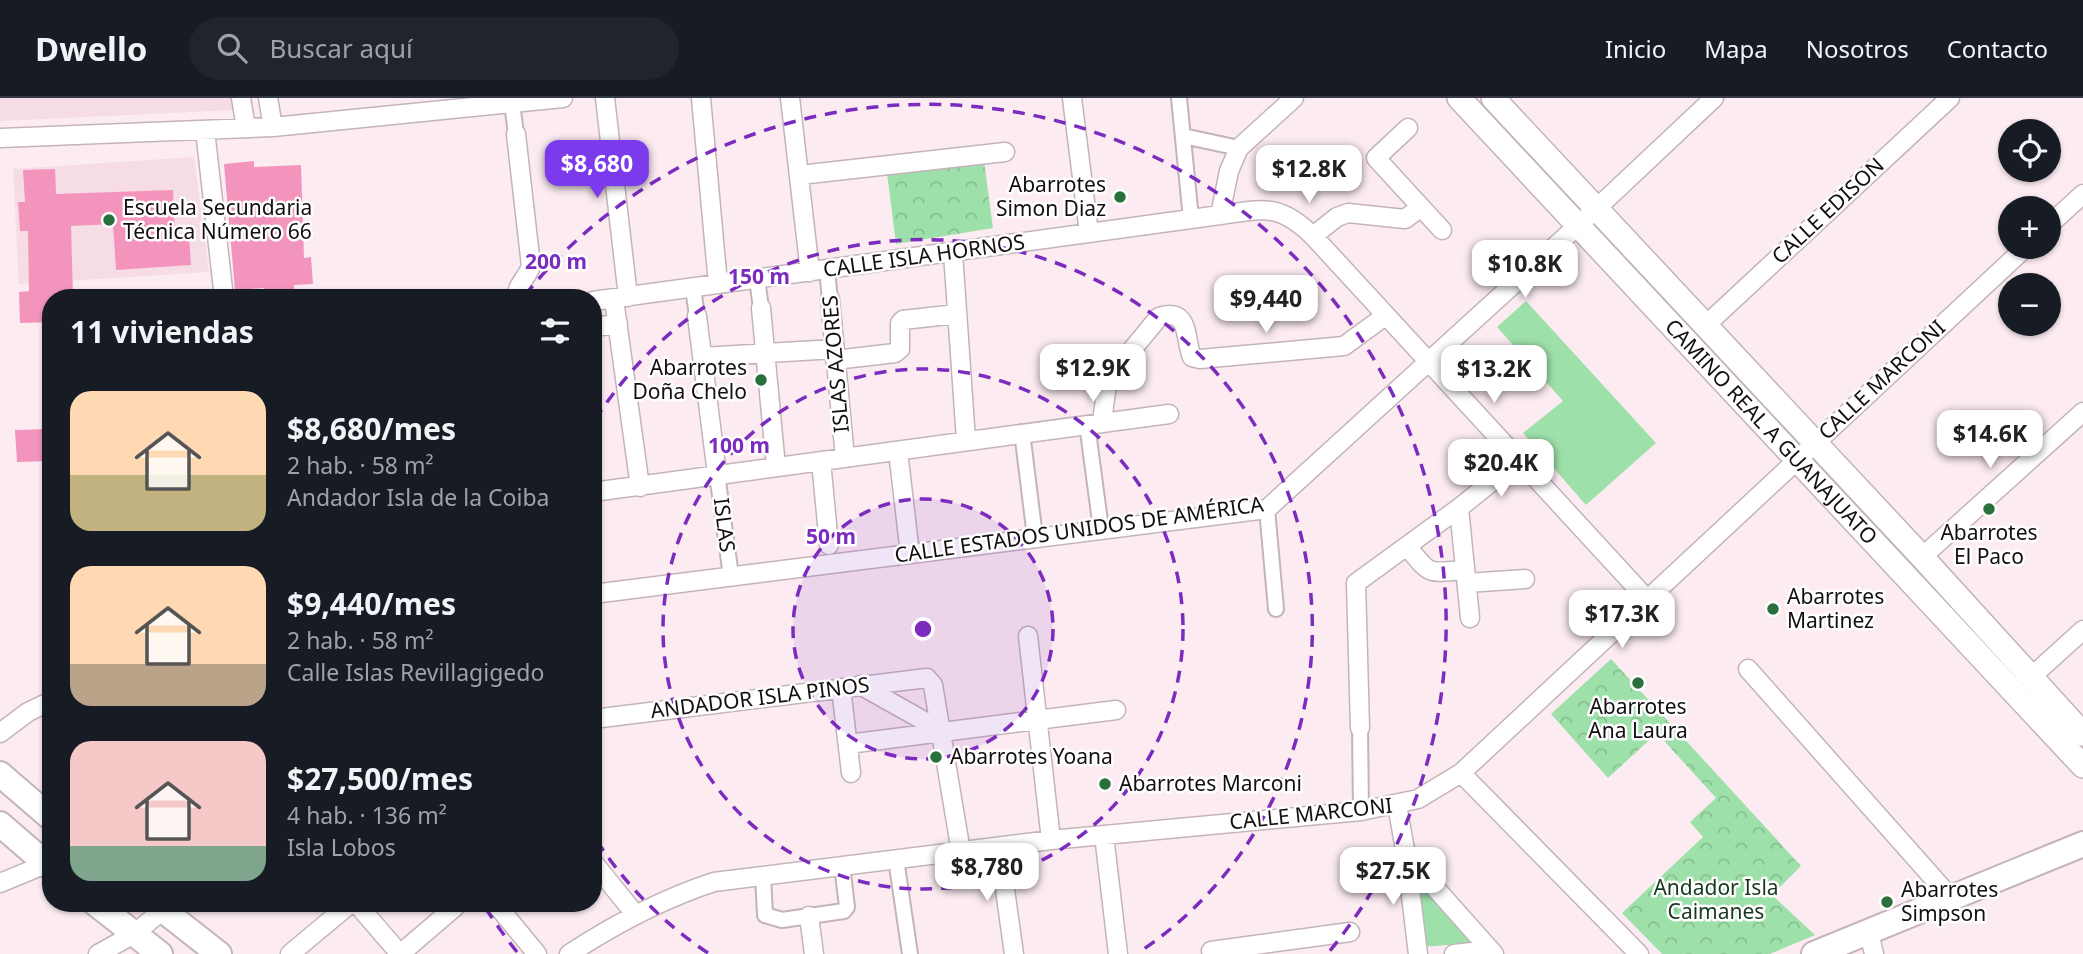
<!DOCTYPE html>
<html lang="es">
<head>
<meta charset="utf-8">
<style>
	:root { --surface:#171b24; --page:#20242c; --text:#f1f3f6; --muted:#9ea1a6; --line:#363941; --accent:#7c3aed }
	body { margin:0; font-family:"Noto Sans",sans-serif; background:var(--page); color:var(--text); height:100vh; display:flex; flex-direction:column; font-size:26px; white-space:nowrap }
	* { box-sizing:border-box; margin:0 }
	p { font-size:23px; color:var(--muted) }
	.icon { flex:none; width:38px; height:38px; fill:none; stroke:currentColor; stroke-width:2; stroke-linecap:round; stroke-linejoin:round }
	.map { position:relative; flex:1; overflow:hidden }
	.details { position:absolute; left:42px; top:191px; width:560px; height:623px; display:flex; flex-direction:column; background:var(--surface); border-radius:28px; box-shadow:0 2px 5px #0004 }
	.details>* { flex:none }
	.controls { position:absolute; left:1998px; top:21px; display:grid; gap:14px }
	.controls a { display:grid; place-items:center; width:63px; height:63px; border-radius:50%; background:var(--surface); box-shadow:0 2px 5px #0004; font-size:35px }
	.price { position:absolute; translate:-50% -60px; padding:0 16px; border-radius:14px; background:#fff; color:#222; font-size:23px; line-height:46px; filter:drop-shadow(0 2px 4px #0008) }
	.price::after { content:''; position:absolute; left:50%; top:42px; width:21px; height:16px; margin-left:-10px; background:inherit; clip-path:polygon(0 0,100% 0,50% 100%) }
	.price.active { background:var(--accent); color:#fff }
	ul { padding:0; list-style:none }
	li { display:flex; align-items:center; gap:21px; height:175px; padding:0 28px }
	li span { display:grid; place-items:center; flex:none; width:196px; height:140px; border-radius:21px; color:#555 }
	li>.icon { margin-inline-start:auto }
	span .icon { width:84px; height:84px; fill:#fffc; stroke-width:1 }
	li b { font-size:30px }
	h2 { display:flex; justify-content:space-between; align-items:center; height:84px; padding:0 28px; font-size:30px }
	header { display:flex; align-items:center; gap:42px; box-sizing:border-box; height:98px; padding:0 35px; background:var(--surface); border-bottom:2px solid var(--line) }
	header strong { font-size:33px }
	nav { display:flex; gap:38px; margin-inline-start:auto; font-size:24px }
	.search { width:490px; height:63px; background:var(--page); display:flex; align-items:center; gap:18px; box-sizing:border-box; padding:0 24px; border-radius:38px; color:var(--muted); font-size:26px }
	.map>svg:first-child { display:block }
	.built { fill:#f5dce5 }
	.park { fill:url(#park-crowns) }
	.garden { fill:#9ee0aa }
	.building { fill:#f294bb }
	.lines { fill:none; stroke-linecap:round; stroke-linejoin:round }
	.pedestrian-casing { stroke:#c4b4ba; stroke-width:18 }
	.minor-casing { stroke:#c4b4ba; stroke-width:21 }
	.tertiary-casing { stroke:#c4b4ba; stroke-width:26 }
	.secondary-casing { stroke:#c4b4ba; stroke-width:28 }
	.pedestrian { stroke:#fff; stroke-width:14 }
	.minor { stroke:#fff; stroke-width:18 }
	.tertiary { stroke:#fff; stroke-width:23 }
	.secondary { stroke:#fff; stroke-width:24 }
	.ring { fill:none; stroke:#7b2cbf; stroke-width:3.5; stroke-dasharray:12 9 }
	.poi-dot { fill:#2a703c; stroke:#fefefe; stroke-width:2.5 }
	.labels { text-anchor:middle; stroke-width:5; stroke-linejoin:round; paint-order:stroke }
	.poi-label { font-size:21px; fill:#130e10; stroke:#fefefe; text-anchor:start }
	.street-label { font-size:21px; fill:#130e10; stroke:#fefefe }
	.park-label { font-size:21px; fill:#16381e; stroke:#fefefe }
	.centre { fill:#7b2cbf; stroke:#fefefe; stroke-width:3.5 }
	.ring-label { font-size:21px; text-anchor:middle; font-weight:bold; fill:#7b2cbf; stroke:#fefefe; stroke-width:5; stroke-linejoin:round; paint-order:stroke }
</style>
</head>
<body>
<header>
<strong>Dwello</strong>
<div class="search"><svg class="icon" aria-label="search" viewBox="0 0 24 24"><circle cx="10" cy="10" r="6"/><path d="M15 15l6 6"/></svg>Buscar aquí</div>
<nav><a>Inicio</a><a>Mapa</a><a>Nosotros</a><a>Contacto</a></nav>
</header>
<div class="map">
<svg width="2083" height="856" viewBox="0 0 2083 856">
	<defs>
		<pattern id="park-crowns" width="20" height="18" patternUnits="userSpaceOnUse" patternTransform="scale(1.75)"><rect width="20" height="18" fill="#9ee0aa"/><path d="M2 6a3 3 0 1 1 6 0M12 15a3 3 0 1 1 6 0" fill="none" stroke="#87bf91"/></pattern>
	</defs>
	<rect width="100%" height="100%" fill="#fcecf2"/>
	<!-- built -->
	<path class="built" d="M0,0H233L235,12L0,23Z
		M194,59L209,174L19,186L13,71Z"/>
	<!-- park -->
	<path class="park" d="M984,63L993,130L896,146L887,75Z
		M1611,561L1801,768L1772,797L1815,837L1770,856H1662L1622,815L1703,739L1690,724L1716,700L1657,635L1608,680L1551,616Z"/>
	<!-- garden -->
	<path class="garden" d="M1526,203L1656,345L1586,407L1523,335L1563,303L1497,229Z
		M1411,777L1475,845L1421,849Z"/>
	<!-- building -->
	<path class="building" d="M254,63V69L301,67L304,160L311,159L313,186L294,187L295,200H265L264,190L235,192L224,66Z
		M55,71L56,96L173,92L175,139L189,138L191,167L116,172L113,126L71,128L73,200H51V224L20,225L19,194L29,193L28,133H20L18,104H25L23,72Z
		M51,331V363L17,364L15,332Z"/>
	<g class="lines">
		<defs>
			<path id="pedestrian" d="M1179,0L1191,121
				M512,5L516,36
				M1183,38L1239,50
				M827,172L830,201
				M757,181L761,210
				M693,190L697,218
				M1087,326L1101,431
				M1022,334L1035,439
				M717,376L731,478
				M1267,411L1276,511
				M1360,630L1361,713
				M896,761L910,856
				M763,777L765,817L782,822L844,813L847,809L842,767"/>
			<path id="minor" d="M241,0L246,30
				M268,0L273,29
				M605,0L628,199
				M701,0L718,186
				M790,0L810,174
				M1072,0L1089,135
				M1408,30L1376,60L1442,132
				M205,32L224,200
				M516,36L531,168C527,180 517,186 516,200
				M0,40L273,29L563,0
				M800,77L1005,54
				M1220,117L1229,73L1239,50L1294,0
				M2049,127L2083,96
				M1313,138L1337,119L1348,115L1405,121L1421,109
				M953,155L966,342
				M614,201L640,389
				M830,201L845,360
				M593,203L1220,117C1264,111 1279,105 1313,138L1647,501
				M761,210L776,369
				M697,218L717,376
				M1706,227L1950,0
				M593,229L618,226
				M702,259L834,251
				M835,262L895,255L900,251V225L903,222L957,216
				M1102,324L1106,293L1112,276L1159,219C1191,209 1184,241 1192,259L1200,261L1344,248L1385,218
				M898,353L910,456
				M821,363L829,447
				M593,394L1169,316
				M1459,410L1470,520
				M1407,448C1431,478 1427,475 1465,472
				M1922,459L2083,314
				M1467,485L1525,481
				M593,496L1267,411L1597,110L1714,0
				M1028,538L1051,742
				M1748,571L1951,800
				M2030,580L2083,532
				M860,587L942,633
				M841,590L851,675
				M593,621L927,580L933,587L961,754
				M1360,630L1356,485L1459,410L1519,362
				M0,635L28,614L51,603
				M848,646L1116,612
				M1461,675L1639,856
				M1397,707L1406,757L1494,856
				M1104,737L1118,856
				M999,749L1014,856
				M1406,757L1418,856
				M593,764L635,816
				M0,785L46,766
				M356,805L400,856L455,809
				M495,805L537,856
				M809,818L814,856
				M1869,834L1874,856
				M98,856L134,836L170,806
				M290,856L351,805
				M569,856C615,826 662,801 714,784L1051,742L1361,713L1418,701L1461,675L2026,149
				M1212,856L1211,853L1350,834
				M1454,856L1490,852"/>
			<g id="tertiary">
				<path id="s1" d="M1459,0L2083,668"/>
				<path d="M1493,0L1922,459L2083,636"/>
			</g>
			<path id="secondary" d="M0,676L51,720
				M0,726L51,770
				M95,805L160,856
				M154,805L219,856
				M1814,856L2083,746"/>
		</defs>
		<!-- pedestrian casing -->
		<use href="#pedestrian" class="pedestrian-casing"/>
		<!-- minor casing -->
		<use href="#minor" class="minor-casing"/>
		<!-- tertiary casing -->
		<use href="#tertiary" class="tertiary-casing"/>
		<!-- secondary casing -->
		<use href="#secondary" class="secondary-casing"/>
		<!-- pedestrian -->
		<use href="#pedestrian" class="pedestrian"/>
		<!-- minor -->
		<use href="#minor" class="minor"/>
		<!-- tertiary -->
		<use href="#tertiary" class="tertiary"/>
		<!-- secondary -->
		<use href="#secondary" class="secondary"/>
	</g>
	<!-- distance rings -->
	<circle cx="923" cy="531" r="130" fill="#7b2cbf" fill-opacity=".12"/>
	<g class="ring">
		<circle cx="923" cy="531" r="130"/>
		<circle cx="923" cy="531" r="260"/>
		<path d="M708 855A389 389 0 0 1 595 740M595 322A389 389 0 1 1 1138 855"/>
		<path d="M517 854A519 519 0 0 1 483 806M525 197A519 519 0 0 1 1329 854"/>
	</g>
	<!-- markers -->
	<g class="poi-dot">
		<circle cx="1120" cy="99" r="7"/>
		<circle cx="109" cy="122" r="7"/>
		<circle cx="761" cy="282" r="7"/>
		<circle cx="1989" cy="411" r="7"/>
		<circle cx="1773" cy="511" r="7"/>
		<circle cx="1638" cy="585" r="7"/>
		<circle cx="936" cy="659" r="7"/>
		<circle cx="1105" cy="686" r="7"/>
		<circle cx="1887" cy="804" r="7"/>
	</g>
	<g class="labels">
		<!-- poi labels -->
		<g class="poi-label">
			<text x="1106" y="94" text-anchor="end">Abarrotes<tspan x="1106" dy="24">Simon Diaz</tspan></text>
			<text x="123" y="117">Escuela Secundaria<tspan x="123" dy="24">Técnica Número 66</tspan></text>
			<text x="747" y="277" text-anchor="end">Abarrotes<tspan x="747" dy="24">Doña Chelo</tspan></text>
			<text x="1989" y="442" text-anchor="middle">Abarrotes<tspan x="1989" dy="24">El Paco</tspan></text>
			<text x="1787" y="506">Abarrotes<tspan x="1787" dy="24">Martinez</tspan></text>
			<text x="1638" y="616" text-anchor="middle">Abarrotes<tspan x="1638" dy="24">Ana Laura</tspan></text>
			<text x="950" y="666">Abarrotes Yoana</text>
			<text x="1119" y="693">Abarrotes Marconi</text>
			<text x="1901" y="799">Abarrotes<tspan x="1901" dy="24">Simpson</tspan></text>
		</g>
		<!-- street labels -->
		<g class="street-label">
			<text transform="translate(1828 113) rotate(-43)" y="7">CALLE EDISON</text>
			<text transform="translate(924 158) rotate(-8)" y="7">CALLE ISLA HORNOS</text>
			<text transform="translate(836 266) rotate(-95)" y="7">ISLAS AZORES</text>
			<text transform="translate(1882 282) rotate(-43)" y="7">CALLE MARCONI</text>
			<text dy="7" stroke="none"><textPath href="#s1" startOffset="457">CAMINO REAL A GUANAJUATO</textPath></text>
			<text transform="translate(724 427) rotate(83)" y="7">ISLAS</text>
			<text transform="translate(1079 432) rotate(-8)" y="7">CALLE ESTADOS UNIDOS DE AMÉRICA</text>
			<text transform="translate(760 600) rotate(-7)" y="7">ANDADOR ISLA PINOS</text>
			<text transform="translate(1311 716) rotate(-6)" y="7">CALLE MARCONI</text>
		</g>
		<!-- park labels -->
		<g class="park-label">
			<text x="1716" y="797">Andador Isla<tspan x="1716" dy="24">Caimanes</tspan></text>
		</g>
	</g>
	<circle cx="923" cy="531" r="10" class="centre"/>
	<g class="ring-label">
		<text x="556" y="171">200 m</text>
		<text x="759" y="186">150 m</text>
		<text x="739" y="355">100 m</text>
		<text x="831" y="446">50 m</text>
	</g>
</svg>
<div class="controls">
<a><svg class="icon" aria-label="locate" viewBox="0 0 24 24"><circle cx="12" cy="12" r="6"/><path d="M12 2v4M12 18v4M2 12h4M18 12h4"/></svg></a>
<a>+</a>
<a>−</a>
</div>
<b class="price active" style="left:597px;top:102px">$8,680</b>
<b class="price" style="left:1309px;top:107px">$12.8K</b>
<b class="price" style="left:1525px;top:202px">$10.8K</b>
<b class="price" style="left:1266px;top:237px">$9,440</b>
<b class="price" style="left:1093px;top:306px">$12.9K</b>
<b class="price" style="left:1494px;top:307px">$13.2K</b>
<b class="price" style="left:1990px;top:372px">$14.6K</b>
<b class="price" style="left:1501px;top:401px">$20.4K</b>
<b class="price" style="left:1622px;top:552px">$17.3K</b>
<b class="price" style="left:987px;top:805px">$8,780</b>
<b class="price" style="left:1393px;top:809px">$27.5K</b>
<section class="details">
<h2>11 viviendas<svg class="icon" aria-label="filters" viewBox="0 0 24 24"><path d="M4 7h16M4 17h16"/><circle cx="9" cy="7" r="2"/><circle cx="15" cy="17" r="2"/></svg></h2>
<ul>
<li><span style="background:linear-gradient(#ffd9b3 60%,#c2b280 0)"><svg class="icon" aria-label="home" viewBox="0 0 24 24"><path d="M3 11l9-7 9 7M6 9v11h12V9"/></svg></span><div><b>$8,680/mes</b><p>2 hab. · 58 m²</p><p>Andador Isla de la Coiba</p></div></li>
<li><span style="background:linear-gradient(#ffd9b3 70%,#b9a48a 0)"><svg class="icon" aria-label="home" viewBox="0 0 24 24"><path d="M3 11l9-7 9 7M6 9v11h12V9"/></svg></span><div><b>$9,440/mes</b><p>2 hab. · 58 m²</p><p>Calle Islas Revillagigedo</p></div></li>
<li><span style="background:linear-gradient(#f6c9c9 75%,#7fa58c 0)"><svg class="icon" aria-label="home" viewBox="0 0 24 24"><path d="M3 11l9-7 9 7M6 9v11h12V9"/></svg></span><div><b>$27,500/mes</b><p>4 hab. · 136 m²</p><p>Isla Lobos</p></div></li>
</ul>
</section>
</div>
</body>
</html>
